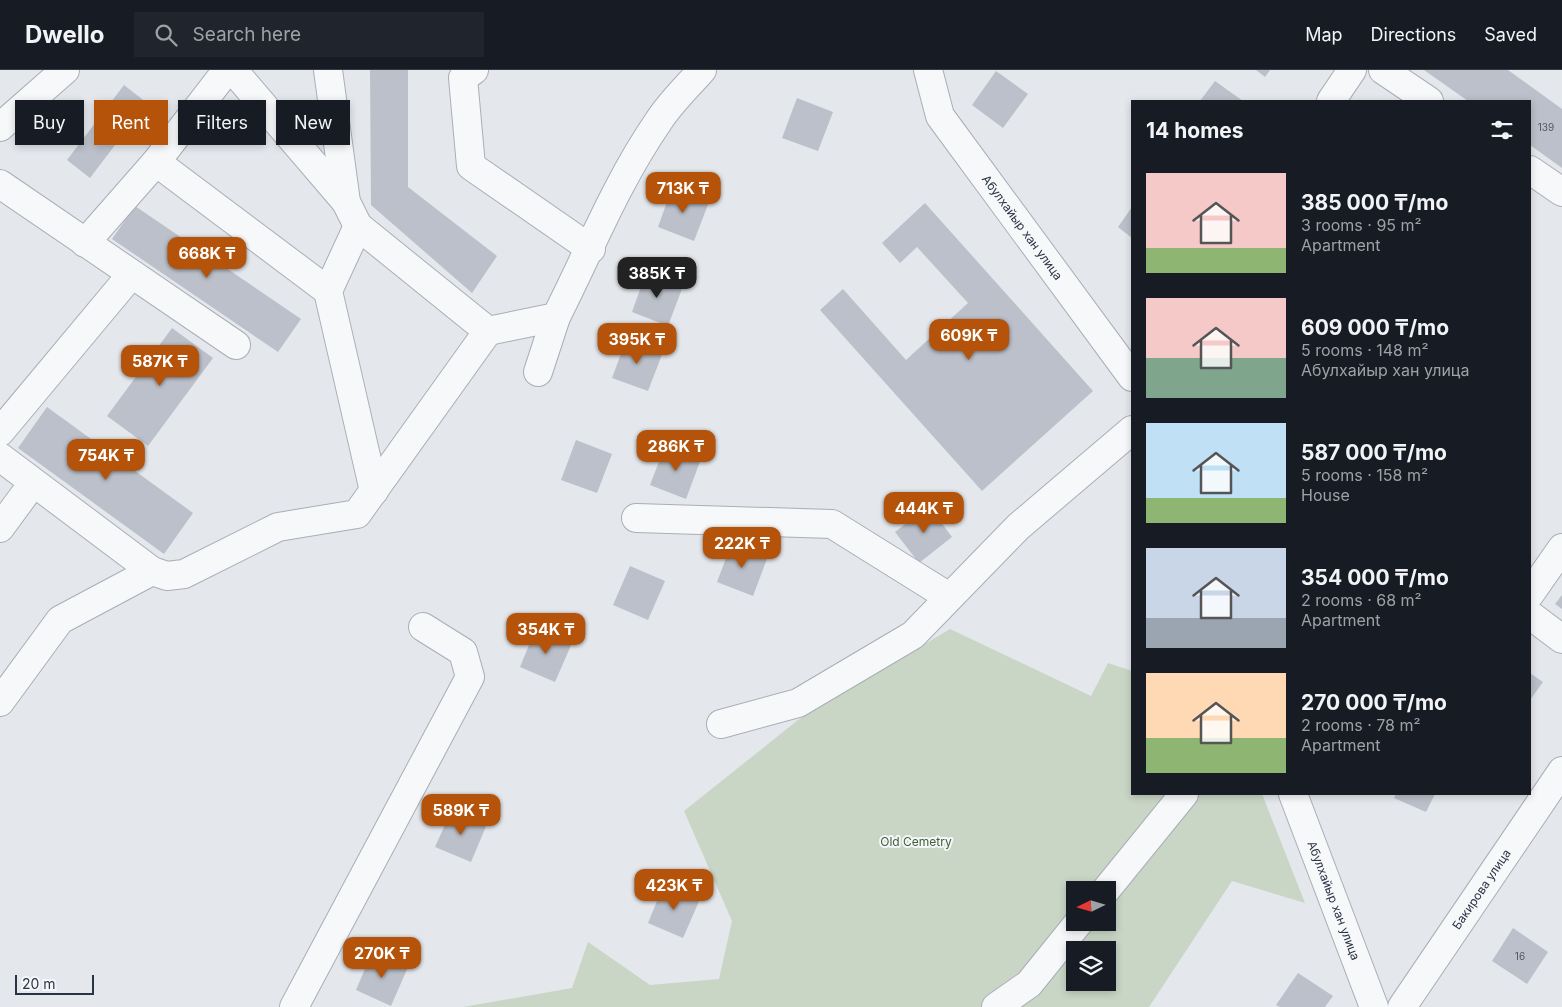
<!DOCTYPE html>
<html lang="en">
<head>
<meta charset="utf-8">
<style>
	:root { --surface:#171b24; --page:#20242c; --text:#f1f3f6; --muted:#9ea1a6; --line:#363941; --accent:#b45309 }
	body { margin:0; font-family:Inter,sans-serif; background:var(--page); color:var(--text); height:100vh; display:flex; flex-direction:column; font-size:19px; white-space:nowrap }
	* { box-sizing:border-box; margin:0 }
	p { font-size:16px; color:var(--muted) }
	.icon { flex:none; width:28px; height:28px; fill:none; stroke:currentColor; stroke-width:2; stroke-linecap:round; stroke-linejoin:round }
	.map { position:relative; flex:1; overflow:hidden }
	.drawer { position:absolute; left:1131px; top:30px; width:400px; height:695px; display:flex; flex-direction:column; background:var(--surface); border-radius:0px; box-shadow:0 2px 8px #0003 }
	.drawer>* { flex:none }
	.hud { position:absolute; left:15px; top:30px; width:475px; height:45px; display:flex; gap:10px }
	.needle { width:32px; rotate:265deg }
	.controls { position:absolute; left:1066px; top:811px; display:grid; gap:10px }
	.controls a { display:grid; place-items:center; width:50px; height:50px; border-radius:0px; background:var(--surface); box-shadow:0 2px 8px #0003; font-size:25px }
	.scale { position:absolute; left:15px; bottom:12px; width:79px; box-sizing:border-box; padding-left:5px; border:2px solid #2b3445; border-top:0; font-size:14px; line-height:18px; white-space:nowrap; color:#2b3445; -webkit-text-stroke:4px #f4f6f9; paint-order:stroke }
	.price { position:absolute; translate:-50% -42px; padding:0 11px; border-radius:10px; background:var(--accent); color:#fff; font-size:16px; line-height:32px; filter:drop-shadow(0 1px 2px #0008) }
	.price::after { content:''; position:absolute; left:50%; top:30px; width:15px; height:11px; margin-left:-8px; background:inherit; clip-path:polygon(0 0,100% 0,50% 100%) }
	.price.active { background:#222; color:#fff }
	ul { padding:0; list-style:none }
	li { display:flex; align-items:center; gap:15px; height:125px; padding:0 15px }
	li span { display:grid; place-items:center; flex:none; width:140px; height:100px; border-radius:0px; color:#555 }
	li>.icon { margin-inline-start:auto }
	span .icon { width:60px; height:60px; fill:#fffc; stroke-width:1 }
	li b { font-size:21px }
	h2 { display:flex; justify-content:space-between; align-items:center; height:60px; padding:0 15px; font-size:21px }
	.tag { padding:0 18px; border-radius:0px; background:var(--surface); box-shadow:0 2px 8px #0003; font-size:18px; line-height:45px }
	.tag.active { background:var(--accent); color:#fff }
	header { display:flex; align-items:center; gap:30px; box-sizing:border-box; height:70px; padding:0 25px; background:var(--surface); border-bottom:1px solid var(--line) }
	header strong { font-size:24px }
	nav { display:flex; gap:28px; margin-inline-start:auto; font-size:18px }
	.search { width:350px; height:45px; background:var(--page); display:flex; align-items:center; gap:12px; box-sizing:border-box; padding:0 18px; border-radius:0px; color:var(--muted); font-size:19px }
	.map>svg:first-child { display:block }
	.green { fill:#c9d6c5; fill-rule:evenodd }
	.building { fill:#bbc0ca }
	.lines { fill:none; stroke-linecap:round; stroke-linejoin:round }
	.minor-casing { stroke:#a9aeb7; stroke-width:30 }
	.minor { stroke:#f7f8fa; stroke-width:28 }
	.labels { text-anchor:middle; stroke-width:4; stroke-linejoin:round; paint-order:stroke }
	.number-label { font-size:10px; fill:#4f5766 }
	.street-label { font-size:12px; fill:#2b3445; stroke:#f4f6f9 }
	.park-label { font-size:12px; fill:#3f6138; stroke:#f4f6f9 }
</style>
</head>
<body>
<header>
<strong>Dwello</strong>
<div class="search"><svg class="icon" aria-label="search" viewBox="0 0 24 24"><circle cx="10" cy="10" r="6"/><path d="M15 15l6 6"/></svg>Search here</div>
<nav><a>Map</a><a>Directions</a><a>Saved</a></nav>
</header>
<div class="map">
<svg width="1562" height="937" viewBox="0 0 1562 937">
	<rect width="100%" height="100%" fill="#e4e7ec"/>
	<!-- green -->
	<path class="green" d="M950,559L1091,626L1108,593L1132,601V724H1262L1305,833L1232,811L1149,937H463L572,918L588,872L650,915L719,909L732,851L684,741L798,650ZM1075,820H1108V852H1075ZM1075,880H1108V912H1075Z"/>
	<!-- building -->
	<path class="building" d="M370,0H408V117L497,186L472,223L371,135Z
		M1256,0H1270L1265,7Z
		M1424,0H1508L1562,39V98L1530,75V31H1468Z
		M996,1L1028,24L1003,58L972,35Z
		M1215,11L1243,31H1200Z
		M124,15L147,33L90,108L67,90Z
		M797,28L833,42L818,81L782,68Z
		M672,118L709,132L694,171L658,157Z
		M925,133L1093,321L982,421L820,240L843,219L906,290L968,233L917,177L900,193L882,173Z
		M135,136L301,249L278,282L112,169Z
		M1132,137V168L1118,157Z
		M646,203L683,216L668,256L632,242Z
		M172,258L213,288L148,376L107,346Z
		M627,268L663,282L648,321L612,308Z
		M47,337L193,443L164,484L18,378Z
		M576,370L612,384L597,423L561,410Z
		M665,376L701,389L686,429L650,415Z
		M929,436L952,467L919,493L895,462Z
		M732,472L768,486L753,526L717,512Z
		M630,496L665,511L648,550L613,535Z
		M1562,525V539L1555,534Z
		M536,558L572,573L555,612L520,597Z
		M1530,603L1543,612L1530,630Z
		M1396,724H1435L1426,742L1394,728Z
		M452,739L487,754L471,792L435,777Z
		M664,814L700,829L683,868L648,853Z
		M1513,858L1548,882L1527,914L1492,891Z
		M372,882L408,897L391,936L356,920Z
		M1298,903L1333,926L1325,937H1280L1276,935Z"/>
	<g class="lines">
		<defs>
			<g id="minor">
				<path d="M233,0L346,132"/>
				<path d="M328,0L346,132L358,156L488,261L556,247C589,182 616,113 658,52C670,33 687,17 702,0"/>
				<path d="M474,0L463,8L471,96L591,179"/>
				<path id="s1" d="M928,0L940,46L1132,307"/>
				<path d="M1383,0L1429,31"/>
				<path d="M1331,31L1352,0"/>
				<path d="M0,57L65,0"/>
				<path d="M156,92L328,221"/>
				<path d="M1530,100L1562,122"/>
				<path d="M0,114L236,275"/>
				<path d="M358,156L328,221L374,421"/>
				<path d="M85,173L156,92L227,0"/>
				<path d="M538,302L556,247"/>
				<path d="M0,362L131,205"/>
				<path d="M0,387L152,501L167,506L184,504L278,457L357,444L488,261"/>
				<path d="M636,448L832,454L949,527"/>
				<path d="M0,458L33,413"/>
				<path d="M1530,524L1562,478"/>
				<path d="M1530,545L1562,569"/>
				<path d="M0,632L60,550L152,501"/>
				<path d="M721,654L798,633L913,565L1018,457L1132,360"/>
				<path id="s2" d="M1293,724L1374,937"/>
				<path d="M1106,820L1184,724"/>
				<path d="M294,937L470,607L463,582L423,557"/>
				<path d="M996,937L1029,914L1079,852"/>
				<path id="s3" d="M1402,937L1562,701"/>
			</g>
		</defs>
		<!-- minor casing -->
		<use href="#minor" class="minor-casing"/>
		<!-- minor -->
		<use href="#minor" class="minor"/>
	</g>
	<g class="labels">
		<!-- number labels -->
		<g class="number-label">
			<text x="1546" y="61">139</text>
			<text x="1520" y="890">16</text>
		</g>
		<!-- street labels -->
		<g class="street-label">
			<text dy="4" stroke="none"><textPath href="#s1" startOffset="186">Абулхайыр хан улица</textPath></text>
			<text dy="4" stroke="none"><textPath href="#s3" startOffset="142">Бакирова улица</textPath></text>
			<text dy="4" stroke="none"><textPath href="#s2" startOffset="114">Абулхайыр хан улица</textPath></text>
		</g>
		<!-- park labels -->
		<g class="park-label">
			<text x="916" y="776">Old Cemetry</text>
		</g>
	</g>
</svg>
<div class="controls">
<a><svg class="needle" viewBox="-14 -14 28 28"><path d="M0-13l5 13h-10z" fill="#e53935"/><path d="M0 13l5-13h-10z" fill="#9ea1a6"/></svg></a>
<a><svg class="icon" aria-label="layers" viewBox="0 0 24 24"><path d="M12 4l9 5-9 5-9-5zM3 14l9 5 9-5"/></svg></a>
</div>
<div class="scale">20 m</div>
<b class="price" style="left:683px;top:144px">713K ₸</b>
<b class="price" style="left:207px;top:209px">668K ₸</b>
<b class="price active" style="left:657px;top:229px">385K ₸</b>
<b class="price" style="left:969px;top:291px">609K ₸</b>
<b class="price" style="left:637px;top:295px">395K ₸</b>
<b class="price" style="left:160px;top:317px">587K ₸</b>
<b class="price" style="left:676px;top:402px">286K ₸</b>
<b class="price" style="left:106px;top:411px">754K ₸</b>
<b class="price" style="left:924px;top:464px">444K ₸</b>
<b class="price" style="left:742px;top:499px">222K ₸</b>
<b class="price" style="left:546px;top:585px">354K ₸</b>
<b class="price" style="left:461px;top:766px">589K ₸</b>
<b class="price" style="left:674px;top:841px">423K ₸</b>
<b class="price" style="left:382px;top:909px">270K ₸</b>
<div class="hud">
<a class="tag">Buy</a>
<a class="tag active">Rent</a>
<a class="tag">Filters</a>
<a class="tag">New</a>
</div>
<section class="drawer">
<h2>14 homes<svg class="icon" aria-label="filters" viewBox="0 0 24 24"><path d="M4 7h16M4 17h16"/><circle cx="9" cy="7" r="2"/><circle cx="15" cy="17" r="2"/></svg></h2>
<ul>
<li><span style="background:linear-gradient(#f6c9c9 75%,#8fb573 0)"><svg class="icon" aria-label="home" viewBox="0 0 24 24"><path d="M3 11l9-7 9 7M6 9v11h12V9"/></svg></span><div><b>385 000 ₸/mo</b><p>3 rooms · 95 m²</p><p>Apartment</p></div></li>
<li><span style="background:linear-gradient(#f6c9c9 60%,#7fa58c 0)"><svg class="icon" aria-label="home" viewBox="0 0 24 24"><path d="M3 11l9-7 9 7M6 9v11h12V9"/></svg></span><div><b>609 000 ₸/mo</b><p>5 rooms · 148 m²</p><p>Абулхайыр хан улица</p></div></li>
<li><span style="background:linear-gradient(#bfe0f5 75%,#8fb573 0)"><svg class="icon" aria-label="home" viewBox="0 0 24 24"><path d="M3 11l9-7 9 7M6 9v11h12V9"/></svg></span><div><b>587 000 ₸/mo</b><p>5 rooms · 158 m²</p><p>House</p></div></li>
<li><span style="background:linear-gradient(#c9d6e8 70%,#9aa5b1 0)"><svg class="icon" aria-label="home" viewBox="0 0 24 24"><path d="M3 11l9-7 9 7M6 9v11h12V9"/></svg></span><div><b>354 000 ₸/mo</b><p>2 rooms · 68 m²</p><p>Apartment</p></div></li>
<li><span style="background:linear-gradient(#ffd9b3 65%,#8fb573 0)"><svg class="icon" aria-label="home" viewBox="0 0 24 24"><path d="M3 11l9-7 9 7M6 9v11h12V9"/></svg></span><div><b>270 000 ₸/mo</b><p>2 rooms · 78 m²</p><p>Apartment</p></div></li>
</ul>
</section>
</div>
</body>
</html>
